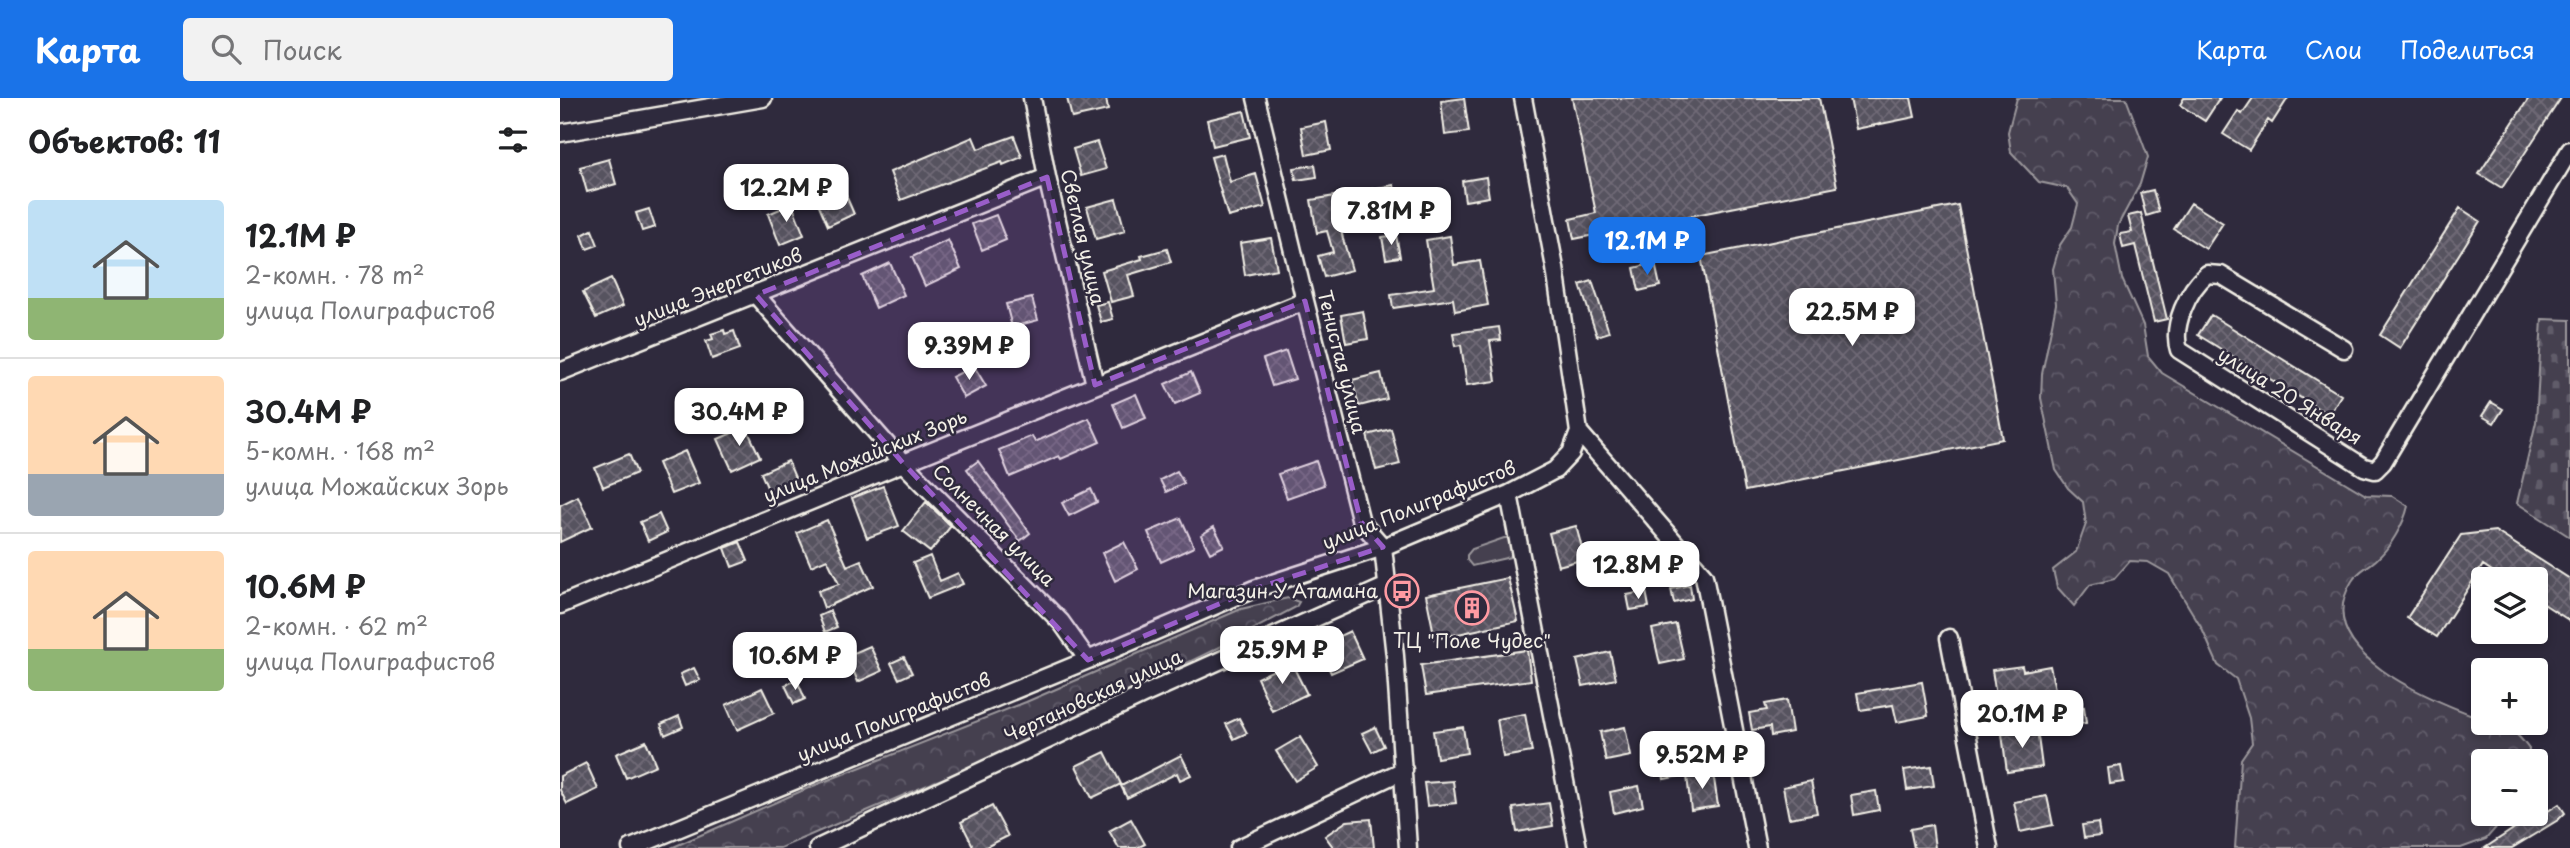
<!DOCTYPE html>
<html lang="ru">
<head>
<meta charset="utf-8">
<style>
	:root { --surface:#fff; --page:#f2f2f2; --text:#202124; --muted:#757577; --line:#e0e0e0; --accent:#1a73e8 }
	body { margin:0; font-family:"Playpen Sans",sans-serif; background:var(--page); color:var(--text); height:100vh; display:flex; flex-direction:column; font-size:26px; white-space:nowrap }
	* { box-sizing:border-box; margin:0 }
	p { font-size:23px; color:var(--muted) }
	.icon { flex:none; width:38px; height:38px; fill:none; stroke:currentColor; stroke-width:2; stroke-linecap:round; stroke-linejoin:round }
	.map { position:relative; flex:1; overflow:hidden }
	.side { display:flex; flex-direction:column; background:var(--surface); width:560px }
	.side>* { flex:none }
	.buttons { position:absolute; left:1911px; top:469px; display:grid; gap:14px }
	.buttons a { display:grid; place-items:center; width:77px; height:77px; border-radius:7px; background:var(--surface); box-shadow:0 4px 10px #0003; font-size:35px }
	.price { position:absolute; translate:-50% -60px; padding:0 16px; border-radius:14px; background:#fff; color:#222; font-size:23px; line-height:46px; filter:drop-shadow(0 2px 4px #0008) }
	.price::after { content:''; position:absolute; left:50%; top:42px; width:21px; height:16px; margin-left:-10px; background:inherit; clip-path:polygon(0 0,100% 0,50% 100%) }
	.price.on { background:var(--accent); color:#fff }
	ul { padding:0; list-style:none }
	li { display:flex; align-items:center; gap:21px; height:175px; padding:0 28px }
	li+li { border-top:2px solid var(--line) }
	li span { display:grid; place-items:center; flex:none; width:196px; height:140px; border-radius:7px; color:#555 }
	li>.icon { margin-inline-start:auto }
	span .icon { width:84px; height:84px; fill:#fffc; stroke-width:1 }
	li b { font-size:30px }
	h2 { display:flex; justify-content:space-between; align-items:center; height:84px; padding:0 28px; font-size:30px }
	header { display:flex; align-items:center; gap:42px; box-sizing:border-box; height:98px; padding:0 35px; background:var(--accent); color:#fff }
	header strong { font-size:33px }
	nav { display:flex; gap:38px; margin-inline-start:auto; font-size:24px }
	.search { width:490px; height:63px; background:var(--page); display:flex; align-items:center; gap:18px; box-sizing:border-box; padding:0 24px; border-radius:7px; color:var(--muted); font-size:26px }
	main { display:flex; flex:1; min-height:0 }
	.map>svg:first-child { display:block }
	.green { fill:#454050; stroke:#9c989c; stroke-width:2 }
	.forest { fill:url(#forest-crowns); stroke:#9c989c; stroke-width:2 }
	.cemetery { fill:url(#cemetery-stones); stroke:#9c989c; stroke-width:2 }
	.building { fill:url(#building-cross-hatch); stroke:#f4f1e8; stroke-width:2 }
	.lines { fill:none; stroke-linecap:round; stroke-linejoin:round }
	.minor-casing { stroke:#f4f1e8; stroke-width:21 }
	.minor { stroke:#2f2a3d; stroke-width:16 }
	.marked { fill:#995dc9; fill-opacity:0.2; stroke:#995dc9; stroke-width:5; stroke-dasharray:14 9; stroke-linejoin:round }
	.labels { text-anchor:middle; stroke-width:5; stroke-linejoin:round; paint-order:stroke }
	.street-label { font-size:19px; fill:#f4f1e8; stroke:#2f2a3d }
	.poi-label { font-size:19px; fill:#f4f1e8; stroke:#2f2a3d; text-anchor:end }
</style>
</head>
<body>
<header>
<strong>Карта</strong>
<div class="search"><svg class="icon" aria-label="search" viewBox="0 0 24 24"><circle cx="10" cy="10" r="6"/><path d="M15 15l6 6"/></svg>Поиск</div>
<nav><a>Карта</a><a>Слои</a><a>Поделиться</a></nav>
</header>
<main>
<section class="side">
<h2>Объектов: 11<svg class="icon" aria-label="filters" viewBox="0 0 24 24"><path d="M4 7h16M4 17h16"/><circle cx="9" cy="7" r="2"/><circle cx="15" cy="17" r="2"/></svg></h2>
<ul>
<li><span style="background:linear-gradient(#bfe0f5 70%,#8fb573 0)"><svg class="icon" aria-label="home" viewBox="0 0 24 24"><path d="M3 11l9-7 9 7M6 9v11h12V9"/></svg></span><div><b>12.1M ₽</b><p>2-комн. · 78 m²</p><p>улица Полиграфистов</p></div></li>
<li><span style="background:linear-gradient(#ffd9b3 70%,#9aa5b1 0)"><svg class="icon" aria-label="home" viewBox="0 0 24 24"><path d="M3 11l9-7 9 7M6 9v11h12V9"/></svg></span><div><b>30.4M ₽</b><p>5-комн. · 168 m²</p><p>улица Можайских Зорь</p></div></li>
<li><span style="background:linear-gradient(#ffd9b3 70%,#8fb573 0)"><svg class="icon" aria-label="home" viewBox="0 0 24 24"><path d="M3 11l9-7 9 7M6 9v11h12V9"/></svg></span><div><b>10.6M ₽</b><p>2-комн. · 62 m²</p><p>улица Полиграфистов</p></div></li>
</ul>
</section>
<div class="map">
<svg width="2010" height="750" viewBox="0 0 2010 750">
	<defs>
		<pattern id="forest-crowns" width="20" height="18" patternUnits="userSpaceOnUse" patternTransform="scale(1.75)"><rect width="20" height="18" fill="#454050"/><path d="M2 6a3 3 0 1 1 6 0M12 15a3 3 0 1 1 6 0" fill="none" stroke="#605c69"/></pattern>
		<pattern id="cemetery-stones" width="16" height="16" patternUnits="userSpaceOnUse" patternTransform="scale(1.75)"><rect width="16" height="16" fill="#454050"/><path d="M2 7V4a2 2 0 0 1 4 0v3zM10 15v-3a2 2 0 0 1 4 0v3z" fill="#605c69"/></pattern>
		<pattern id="building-cross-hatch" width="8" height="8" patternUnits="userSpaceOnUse" patternTransform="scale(1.75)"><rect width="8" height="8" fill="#56525f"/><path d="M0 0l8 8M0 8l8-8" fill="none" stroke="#6f6b76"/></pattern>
	</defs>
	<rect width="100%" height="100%" fill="#2f2a3d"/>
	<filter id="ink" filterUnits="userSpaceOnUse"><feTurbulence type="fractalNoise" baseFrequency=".0143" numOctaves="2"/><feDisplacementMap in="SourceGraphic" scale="14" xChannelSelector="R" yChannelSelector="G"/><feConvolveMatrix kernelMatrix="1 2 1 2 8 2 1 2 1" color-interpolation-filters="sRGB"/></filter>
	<g filter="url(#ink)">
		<!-- green -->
		<path class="green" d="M944,440H948C953,446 954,453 950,459L912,468L907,462V457L912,451Z"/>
		<!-- forest -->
		<path class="forest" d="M1457,0H1566L1588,59L1580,86L1558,127L1555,146L1562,181L1583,227L1588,258L1602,275L1806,397L1832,398L1848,408C1844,426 1830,450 1816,462C1807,470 1799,472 1792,483C1747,555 1874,603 1923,621V625C1946,625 1957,634 1969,651L1968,663H1923V716H1948L1926,741L1901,750H1675L1681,661L1692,645L1689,620L1676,581L1658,567L1642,531L1609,476L1588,464L1570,463L1554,481L1530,487L1514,508L1497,489L1493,472L1516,454L1526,426L1523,404L1508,390L1496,372L1481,300L1482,276L1496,206L1493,171L1500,147L1512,129L1518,106L1507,90L1479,84L1451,54L1448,34Z
			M728,500L739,504L736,509L658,550L431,660L220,750H111L253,688L466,604L681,511Z"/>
		<!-- cemetery -->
		<path class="cemetery" d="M1982,221L2010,222V439L1957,405L1976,324Z"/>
		<!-- building -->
		<path class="building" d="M507,0H546L548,12L512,20Z
			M904,0L909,34L885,37L881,3Z
			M1012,0H1259L1277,89L1014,141L1010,121L1036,115Z
			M1290,0H1351L1355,19L1296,31Z
			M1624,0H1660L1645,23L1620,7Z
			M1693,0H1728L1712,25L1708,22L1689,52L1663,36L1678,13L1682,16Z
			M1969,0H2001L1942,90L1919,76Z
			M684,13L690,39L653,48L647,22Z
			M766,24L771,52L746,57L741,29Z
			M454,38L462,59L443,67L442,64L341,102L330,74L413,39L418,51Z
			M537,44L546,71L521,78L513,51Z
			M663,56L670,84L696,76L705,109L668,119L651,59Z
			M49,61L56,86L27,94L20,69Z
			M755,67L757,79L736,82L734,70Z
			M926,79L929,99L905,103L902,83Z
			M181,84H200V94L184,109L171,94Z
			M834,87L836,101L813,104L811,91Z
			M1593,92L1599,114L1586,118L1580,95Z
			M284,93L294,116L268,128L258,105Z
			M775,98L783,141L792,172L764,179L758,158L773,154L767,133L757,135L751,102Z
			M556,101L565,133L536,141L527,109Z
			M1631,105L1663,125L1646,151L1614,131Z
			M232,106L244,137L220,147L208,116Z
			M1398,107L1443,341L1185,393L1141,158Z
			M1900,110L1920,123L1840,250L1820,237Z
			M89,111L95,129L82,133L76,115Z
			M1581,115L1607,221L1594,224L1575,147L1563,150L1560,136L1572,134L1568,118Z
			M436,117L446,142L422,152L412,126Z
			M32,132L38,147L27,151L22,137Z
			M836,137L840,159L826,161L822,139Z
			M890,138L894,167L920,163L928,207L895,213L893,201L833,210L831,197L874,190L866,142Z
			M711,140L717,171L685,177L680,145Z
			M388,142L401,171L365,188L352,159Z
			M607,151L611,164L568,177L574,198L551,204L542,173L582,161L581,158Z
			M330,165L344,197L316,210L302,178Z
			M1095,165L1100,188L1079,193L1074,170Z
			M51,181L63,208L36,220L23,194Z
			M1032,183L1049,234L1037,238L1020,187Z
			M472,200L478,222L452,229L446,206Z
			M548,204L553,221L541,224L536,207Z
			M803,213L808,241L786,245L781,217Z
			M1651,217L1781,297L1769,317L1638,237Z
			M939,229L941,242L930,243L936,283L907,287L901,247L895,248L893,235Z
			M164,232L165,236L174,233L180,251L152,261L146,243L153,241L151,236Z
			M726,253L735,281L712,288L703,261Z
			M414,268L426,288L404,300L392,279Z
			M631,274L640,295L615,306L605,286Z
			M821,275L827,301L799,308L792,282Z
			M576,296L586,320L563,330L553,306Z
			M1931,304L1943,311L1934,325L1922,318Z
			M529,320L540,344L501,361L499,358L450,379L439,352L472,338L475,344Z
			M186,329L200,359L172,372L158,341Z
			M831,331L840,366L816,372L807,337Z
			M125,353L139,385L111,396L98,365Z
			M69,356L77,375L43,389L35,370Z
			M228,363L236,382L209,394L201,375Z
			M418,363L470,435L460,443L407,371Z
			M756,363L764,387L727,400L718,376Z
			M617,373L624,385L606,394L600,382Z
			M323,388L339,428L307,440L292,400Z
			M531,391L537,404L509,418L502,405Z
			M18,398L32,429L0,444V407Z
			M366,404L391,428L370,454L343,433Z
			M99,416L107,434L88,443L80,424Z
			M621,420L634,449L601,464L588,434Z
			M267,422L287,468L301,462L313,488L264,510L258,493L279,486L267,461L251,468L237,435Z
			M1016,428L1025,461L998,468L989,435Z
			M654,429L664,448L650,455L641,437Z
			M1935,433L2010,481V523L1976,501V481H1944L1923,467L1877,539L1847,520L1901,437Z
			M180,444L188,463L172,469L165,450Z
			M564,444L578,471L555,483L542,455Z
			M370,458L380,483L398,475L403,486L368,500L353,465Z
			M948,480L958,523L875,541L866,497Z
			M1130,487L1132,501L1114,505L1111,491Z
			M1086,493L1089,509L1070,512L1067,497Z
			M270,513L277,529L265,534L259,518Z
			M1116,526L1124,561L1100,566L1092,531Z
			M790,533L803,561L771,575L758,548Z
			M310,548L322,573L298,584L287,558Z
			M967,552L971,582L866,597L861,567Z
			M1050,554L1056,581L1023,588L1017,562Z
			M344,559L352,575L339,581L331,565Z
			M731,564L747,596L712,613L697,580Z
			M1462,568L1463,573L1490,568L1498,605L1485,607L1483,597L1437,604L1432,572Z
			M134,570L140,582L125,588L120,576Z
			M237,582L245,601L234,606L225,587Z
			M1362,584L1368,618L1337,624L1333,607L1300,612L1297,595Z
			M202,590L214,615L177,632L166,607Z
			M1227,602L1232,634L1211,638L1210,629L1192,632L1189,615L1207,612L1205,606Z
			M1524,609L1526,625L1495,630L1493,614Z
			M965,616L972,654L943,659L937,621Z
			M119,618L123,629L105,637L101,626Z
			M679,620L687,635L674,641L666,626Z
			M815,629L824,648L812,654L802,635Z
			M903,629L907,655L877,660L873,633Z
			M1065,629L1071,658L1046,663L1040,634Z
			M1477,631L1482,669L1447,674L1442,636Z
			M740,639L758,669L735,683L716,653Z
			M86,643L96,667L66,680L56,656Z
			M545,654L561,686L532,700L516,668Z
			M621,657L631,677L620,682L617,675L567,700L561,688Z
			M1118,663L1120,678L1104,681L1101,666Z
			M26,665L38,691L7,706L0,692V678Z
			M1371,668L1374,688L1347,692L1344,672Z
			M1561,668L1564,684L1550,686L1548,670Z
			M1153,674L1158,708L1131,712L1127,678Z
			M893,683L896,705L867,708L864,685Z
			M1251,683L1257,715L1229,720L1223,689Z
			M1079,688L1083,708L1054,715L1050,694Z
			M1316,693L1319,712L1294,717L1291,697Z
			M1487,698L1493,727L1460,734L1454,704Z
			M989,705L993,728L957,734L953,710Z
			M1999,706L2005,715L1998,722L1952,750H1925L1964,724L1966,727Z
			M432,708L448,738L424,750H414L401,724Z
			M571,721L585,746L577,750H559L549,733Z
			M811,721L814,750H774L765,738L787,723Z
			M1538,725L1540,738L1524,740L1522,727Z
			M1372,727L1375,750H1354L1350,731Z"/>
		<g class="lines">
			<defs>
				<path id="minor" d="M472,0L487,79L535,287
					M696,0L745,203L801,424L823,449
					M0,35L203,0
					M196,197L343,365L501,524L528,562
					M1784,251L1661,177L1647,176C1628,192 1611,228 1619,252L1804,369L1815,372L1823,364L2010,52
					M0,274L487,79
					M1019,334L1144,478L1197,750
					M949,396L1018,750
					M823,449L835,558L848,750
					M0,507L343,365L745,203
					M1389,540L1429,750
					M71,750L528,562L694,491L823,449L949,396L995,372L1011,355L1019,334L995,170L963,0
					M258,750L583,597L827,488
					M679,750L844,672"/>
			</defs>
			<!-- minor casing -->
			<use href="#minor" class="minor-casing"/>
			<!-- minor -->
			<use href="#minor" class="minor"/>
		</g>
	</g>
	<!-- marked area -->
	<path class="marked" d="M487,79L535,287L745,203L801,424L823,449L694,491L528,562L343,365L196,197Z"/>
	<!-- icons -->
	<defs>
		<symbol id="bus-ring" viewBox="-11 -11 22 22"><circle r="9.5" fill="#2f2a3d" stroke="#ff9aa2" stroke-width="1.5"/><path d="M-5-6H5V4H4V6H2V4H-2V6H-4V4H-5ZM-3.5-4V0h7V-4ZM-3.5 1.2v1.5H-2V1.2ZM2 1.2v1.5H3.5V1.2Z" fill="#ff9aa2"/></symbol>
		<symbol id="building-ring" viewBox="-11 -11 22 22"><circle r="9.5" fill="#2f2a3d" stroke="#ff9aa2" stroke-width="1.5"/><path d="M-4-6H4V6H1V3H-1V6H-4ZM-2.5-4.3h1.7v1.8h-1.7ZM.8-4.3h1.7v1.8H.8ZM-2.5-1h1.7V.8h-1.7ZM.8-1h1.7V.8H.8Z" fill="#ff9aa2"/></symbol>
	</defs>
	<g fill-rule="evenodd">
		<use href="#bus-ring" x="823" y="474" width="38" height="38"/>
		<use href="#building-ring" x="893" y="491" width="38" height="38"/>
	</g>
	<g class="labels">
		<!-- street labels -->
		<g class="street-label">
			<text transform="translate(523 139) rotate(77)" y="7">Светлая улица</text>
			<text transform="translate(158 189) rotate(-22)" y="7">улица Энергетиков</text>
			<text transform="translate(782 264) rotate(76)" y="7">Тенистая улица</text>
			<text transform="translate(1730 298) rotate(32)" y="7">улица 20 Января</text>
			<text transform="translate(305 358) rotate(-22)" y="7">улица Можайских Зорь</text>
			<text transform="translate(859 407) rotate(-22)" y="7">улица Полиграфистов</text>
			<text transform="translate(434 427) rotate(45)" y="7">Солнечная улица</text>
			<text transform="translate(533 598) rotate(-25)" y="7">Чертановская улица</text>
			<text transform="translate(334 619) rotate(-22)" y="7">улица Полиграфистов</text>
		</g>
		<!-- poi labels -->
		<g class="poi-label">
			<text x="818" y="500">Магазин У Атамана</text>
			<text x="912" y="550" text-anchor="middle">ТЦ "Поле Чудес"</text>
		</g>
	</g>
</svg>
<div class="buttons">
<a><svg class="icon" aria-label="layers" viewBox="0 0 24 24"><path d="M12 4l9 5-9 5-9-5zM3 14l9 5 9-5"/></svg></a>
<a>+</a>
<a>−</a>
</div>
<b class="price" style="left:226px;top:126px">12.2M ₽</b>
<b class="price" style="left:831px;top:149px">7.81M ₽</b>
<b class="price on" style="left:1087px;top:179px">12.1M ₽</b>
<b class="price" style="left:1292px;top:250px">22.5M ₽</b>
<b class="price" style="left:409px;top:284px">9.39M ₽</b>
<b class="price" style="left:179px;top:350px">30.4M ₽</b>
<b class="price" style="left:1078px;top:503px">12.8M ₽</b>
<b class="price" style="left:722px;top:588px">25.9M ₽</b>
<b class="price" style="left:235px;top:594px">10.6M ₽</b>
<b class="price" style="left:1462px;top:652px">20.1M ₽</b>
<b class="price" style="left:1142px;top:693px">9.52M ₽</b>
</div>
</main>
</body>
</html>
